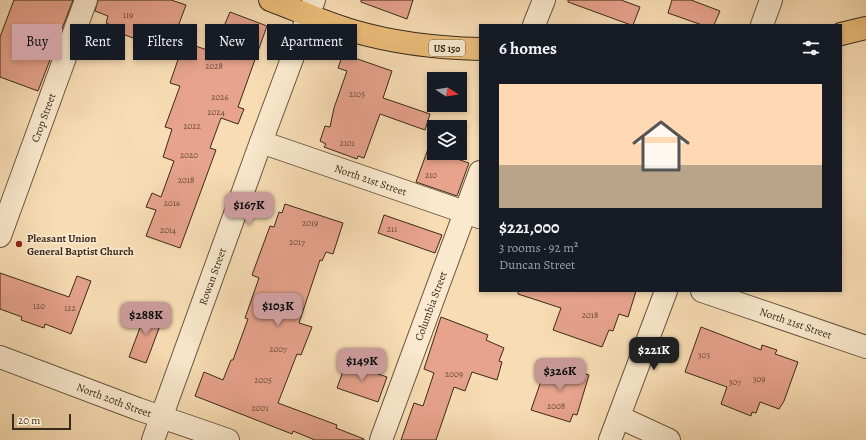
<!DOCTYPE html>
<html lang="en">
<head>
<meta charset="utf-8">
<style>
	:root { --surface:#171b24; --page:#20242c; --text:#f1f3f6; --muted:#9ea1a6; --accent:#c59692 }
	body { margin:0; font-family:Alegreya,serif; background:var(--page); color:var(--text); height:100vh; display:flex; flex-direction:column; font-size:15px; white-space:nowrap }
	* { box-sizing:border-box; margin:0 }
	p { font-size:13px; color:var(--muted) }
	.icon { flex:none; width:22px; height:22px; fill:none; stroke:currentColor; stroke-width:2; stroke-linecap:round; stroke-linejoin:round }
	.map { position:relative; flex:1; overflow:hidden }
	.drawer { position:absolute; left:479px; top:24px; width:363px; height:268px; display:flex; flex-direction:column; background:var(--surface); border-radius:0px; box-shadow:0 2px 6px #0003 }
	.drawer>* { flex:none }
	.banner { position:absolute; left:12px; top:24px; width:380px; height:36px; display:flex; gap:8px }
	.needle { width:26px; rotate:102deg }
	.fabs { position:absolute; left:427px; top:72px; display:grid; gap:8px }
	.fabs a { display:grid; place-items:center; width:40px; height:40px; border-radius:0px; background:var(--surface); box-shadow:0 2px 6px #0003; font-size:20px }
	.scale { position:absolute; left:12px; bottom:10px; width:59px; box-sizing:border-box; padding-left:4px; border:2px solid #39291b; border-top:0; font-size:11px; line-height:14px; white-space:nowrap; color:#39291b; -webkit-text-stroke:3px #fae9ce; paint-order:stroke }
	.price { position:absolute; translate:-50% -34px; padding:0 9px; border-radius:8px; background:var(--accent); color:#111; font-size:13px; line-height:26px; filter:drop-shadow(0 1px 2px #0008) }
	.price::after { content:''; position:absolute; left:50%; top:24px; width:12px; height:9px; margin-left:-6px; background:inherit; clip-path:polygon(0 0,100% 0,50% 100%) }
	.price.current { background:#222; color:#fff }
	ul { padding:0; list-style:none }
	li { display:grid; align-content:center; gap:8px; height:212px; padding:0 20px }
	li span { display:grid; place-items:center; height:124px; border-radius:0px; color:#555 }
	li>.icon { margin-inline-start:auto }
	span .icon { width:72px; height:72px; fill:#fffc; stroke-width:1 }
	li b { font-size:17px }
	h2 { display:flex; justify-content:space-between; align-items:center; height:48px; padding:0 20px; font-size:17px }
	.chip { padding:0 14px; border-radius:0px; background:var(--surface); box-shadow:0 2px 6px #0003; font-size:14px; line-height:36px }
	.chip.current { background:var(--accent); color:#111 }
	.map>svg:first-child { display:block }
	.building { fill:#e7a38c; stroke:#39291b }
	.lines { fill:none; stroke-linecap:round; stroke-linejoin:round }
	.minor-casing { stroke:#695641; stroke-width:24 }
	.major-casing { stroke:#39291b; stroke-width:24 }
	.minor { stroke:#fae9ce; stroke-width:22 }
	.major { stroke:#ecbe7a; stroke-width:22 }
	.poi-dot { fill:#8f2418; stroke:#fae9ce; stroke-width:1.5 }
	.labels { text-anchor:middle; stroke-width:3.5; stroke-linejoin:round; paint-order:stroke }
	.number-label { font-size:9px; fill:#644837 }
	.shield { fill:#fae9ce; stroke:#736351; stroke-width:1 }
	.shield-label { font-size:10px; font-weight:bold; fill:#39291b }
	.street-label { font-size:11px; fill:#39291b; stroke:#fae9ce }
	.poi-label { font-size:11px; font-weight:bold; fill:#39291b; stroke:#fae9ce; text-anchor:start }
</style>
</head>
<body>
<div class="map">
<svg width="866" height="440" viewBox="0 0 866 440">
	<rect width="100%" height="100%" fill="#f8ddb4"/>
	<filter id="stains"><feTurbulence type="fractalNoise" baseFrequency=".005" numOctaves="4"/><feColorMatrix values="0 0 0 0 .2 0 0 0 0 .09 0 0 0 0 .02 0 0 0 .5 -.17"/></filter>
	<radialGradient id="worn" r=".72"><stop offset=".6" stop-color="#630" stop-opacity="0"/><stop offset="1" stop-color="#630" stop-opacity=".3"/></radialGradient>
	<!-- building -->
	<path class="building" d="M14,0H73L38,91L0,77V37Z
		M98,0H171L186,5L170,48L148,40L147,43L114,31L116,27L106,23L108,16L95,11Z
		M361,0H413L407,19L361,2Z
		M568,0H621L640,7L633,25H631L568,2Z
		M672,0H691L720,11L714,25H702L668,13Z
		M230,12L267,26L238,107L244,109L238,124L221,118L210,148L216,150L180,248L146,236L156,210L146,207L152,193L161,197L174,161L163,157L172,129L165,127L180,86L170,83L184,42L213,52Z
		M343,54L392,71L383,98L430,114L425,130L380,114L364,158L358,156L357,159L324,147L326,144L320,141L325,126L330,127L334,108L347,71L338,68Z
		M428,149L434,151V153H440L469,163L457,196L416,182Z
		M285,204L343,223L333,254L326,252L322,261L320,260L299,323L312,327L301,355L297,354L278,403L337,425L336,428L364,439V440H315L293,431L292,434L195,396L204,372L223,380L231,360H233L248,319L245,318L259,278L252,275L270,226L274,227L279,212L282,213Z
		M384,215L442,235L435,253L378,233Z
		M0,273L69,297L77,276L91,281L71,334L45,324L44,328L21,320L22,317L0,309Z
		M518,291H636L628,317L619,314L613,331L609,330L602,347L553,330L561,308L518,294Z
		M147,309L164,315L146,363L129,357Z
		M441,317L488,335L486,340L504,348L499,361L502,362L497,380L472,372L465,391L454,387L436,440H401L414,403L423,406L434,373L424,369Z
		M701,327L761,350L762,345L777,350L775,354L798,362L784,401L779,409L760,402L756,413L752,412L751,416L721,404L727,387L685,372Z
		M548,361L589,375L577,415L573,414L570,422L531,410Z
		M346,363L387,377L378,402L337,388Z"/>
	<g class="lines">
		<defs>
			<g id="minor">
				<path d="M534,25L544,0"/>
				<path d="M762,25L771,0"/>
				<path id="s1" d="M261,142L479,217"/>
				<path id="s2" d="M0,236L86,0"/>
				<path id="s3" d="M702,291L866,347"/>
				<path id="s4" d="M0,357L138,409L228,440"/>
				<path d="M619,417L669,440"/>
				<path id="s5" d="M153,440L261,142L314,0"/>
				<path id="s6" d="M381,440L480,172"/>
				<path d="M610,440L666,291"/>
			</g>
			<path id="major" d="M270,0C297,10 325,23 353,31C394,43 437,48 480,49
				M841,34L866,28"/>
		</defs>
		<!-- minor casing -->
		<use href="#minor" class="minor-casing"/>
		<!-- major casing -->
		<use href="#major" class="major-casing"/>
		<!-- minor -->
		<use href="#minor" class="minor"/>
		<!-- major -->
		<use href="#major" class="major"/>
	</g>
	<!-- markers -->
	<circle class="poi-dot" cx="19" cy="244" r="4"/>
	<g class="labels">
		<!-- number labels -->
		<g class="number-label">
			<text x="128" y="18">119</text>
			<text x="214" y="69">2028</text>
			<text x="357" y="97">2105</text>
			<text x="220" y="100">2026</text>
			<text x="216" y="115">2024</text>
			<text x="192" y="129">2022</text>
			<text x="347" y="146">2101</text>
			<text x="189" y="158">2020</text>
			<text x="431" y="178">210</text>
			<text x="186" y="183">2018</text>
			<text x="172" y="206">2016</text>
			<text x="310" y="226">2019</text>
			<text x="392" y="232">211</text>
			<text x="168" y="233">2014</text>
			<text x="297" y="245">2017</text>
			<text x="39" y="309">120</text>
			<text x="70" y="311">122</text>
			<text x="590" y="318">2018</text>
			<text x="278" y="352">2007</text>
			<text x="704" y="358">303</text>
			<text x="454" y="377">2009</text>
			<text x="759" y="382">309</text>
			<text x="263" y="383">2005</text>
			<text x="735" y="385">307</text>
			<text x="556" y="409">2008</text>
			<text x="260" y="411">2001</text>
		</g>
		<!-- shield labels -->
		<rect class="shield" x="429" y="40" width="36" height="16" rx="3"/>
		<g class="shield-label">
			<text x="447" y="52">US 150</text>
		</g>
		<!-- street labels -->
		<g class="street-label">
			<text dy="4" stroke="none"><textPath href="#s2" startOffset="126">Crop Street</textPath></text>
			<text dy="4" stroke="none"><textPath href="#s1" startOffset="116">North 21st Street</textPath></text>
			<text dy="4" stroke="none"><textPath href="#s5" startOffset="174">Rowan Street</textPath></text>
			<text dy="4" stroke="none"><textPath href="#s6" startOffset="143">Columbia Street</textPath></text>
			<text dy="4" stroke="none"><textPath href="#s3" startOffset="99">North 21st Street</textPath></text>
			<text dy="4" stroke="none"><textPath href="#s4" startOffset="122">North 20th Street</textPath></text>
		</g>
		<!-- poi labels -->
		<g class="poi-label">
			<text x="27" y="242">Pleasant Union<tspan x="27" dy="13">General Baptist Church</tspan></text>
		</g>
	</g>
	<rect width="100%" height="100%" filter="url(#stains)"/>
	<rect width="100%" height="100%" fill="url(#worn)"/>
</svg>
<div class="fabs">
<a><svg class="needle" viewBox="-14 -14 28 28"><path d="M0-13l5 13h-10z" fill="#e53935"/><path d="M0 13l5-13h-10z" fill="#9ea1a6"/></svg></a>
<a><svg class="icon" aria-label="layers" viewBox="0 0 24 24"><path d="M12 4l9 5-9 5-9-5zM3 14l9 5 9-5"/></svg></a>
</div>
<div class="scale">20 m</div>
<b class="price" style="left:249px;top:226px">$167K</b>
<b class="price" style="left:278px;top:327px">$103K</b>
<b class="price" style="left:146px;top:336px">$288K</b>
<b class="price current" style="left:654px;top:371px">$221K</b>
<b class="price" style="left:362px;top:382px">$149K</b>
<b class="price" style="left:560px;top:392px">$326K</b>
<div class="banner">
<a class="chip current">Buy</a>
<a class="chip">Rent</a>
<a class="chip">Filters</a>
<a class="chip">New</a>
<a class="chip">Apartment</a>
</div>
<section class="drawer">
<h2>6 homes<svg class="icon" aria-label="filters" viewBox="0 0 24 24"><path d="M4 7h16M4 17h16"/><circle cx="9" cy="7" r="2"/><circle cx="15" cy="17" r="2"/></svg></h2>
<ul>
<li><span style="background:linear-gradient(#ffd9b3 65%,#b9a48a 0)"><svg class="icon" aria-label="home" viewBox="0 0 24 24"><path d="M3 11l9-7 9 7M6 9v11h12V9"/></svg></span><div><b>$221,000</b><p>3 rooms · 92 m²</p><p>Duncan Street</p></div></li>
</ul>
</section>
</div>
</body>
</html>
